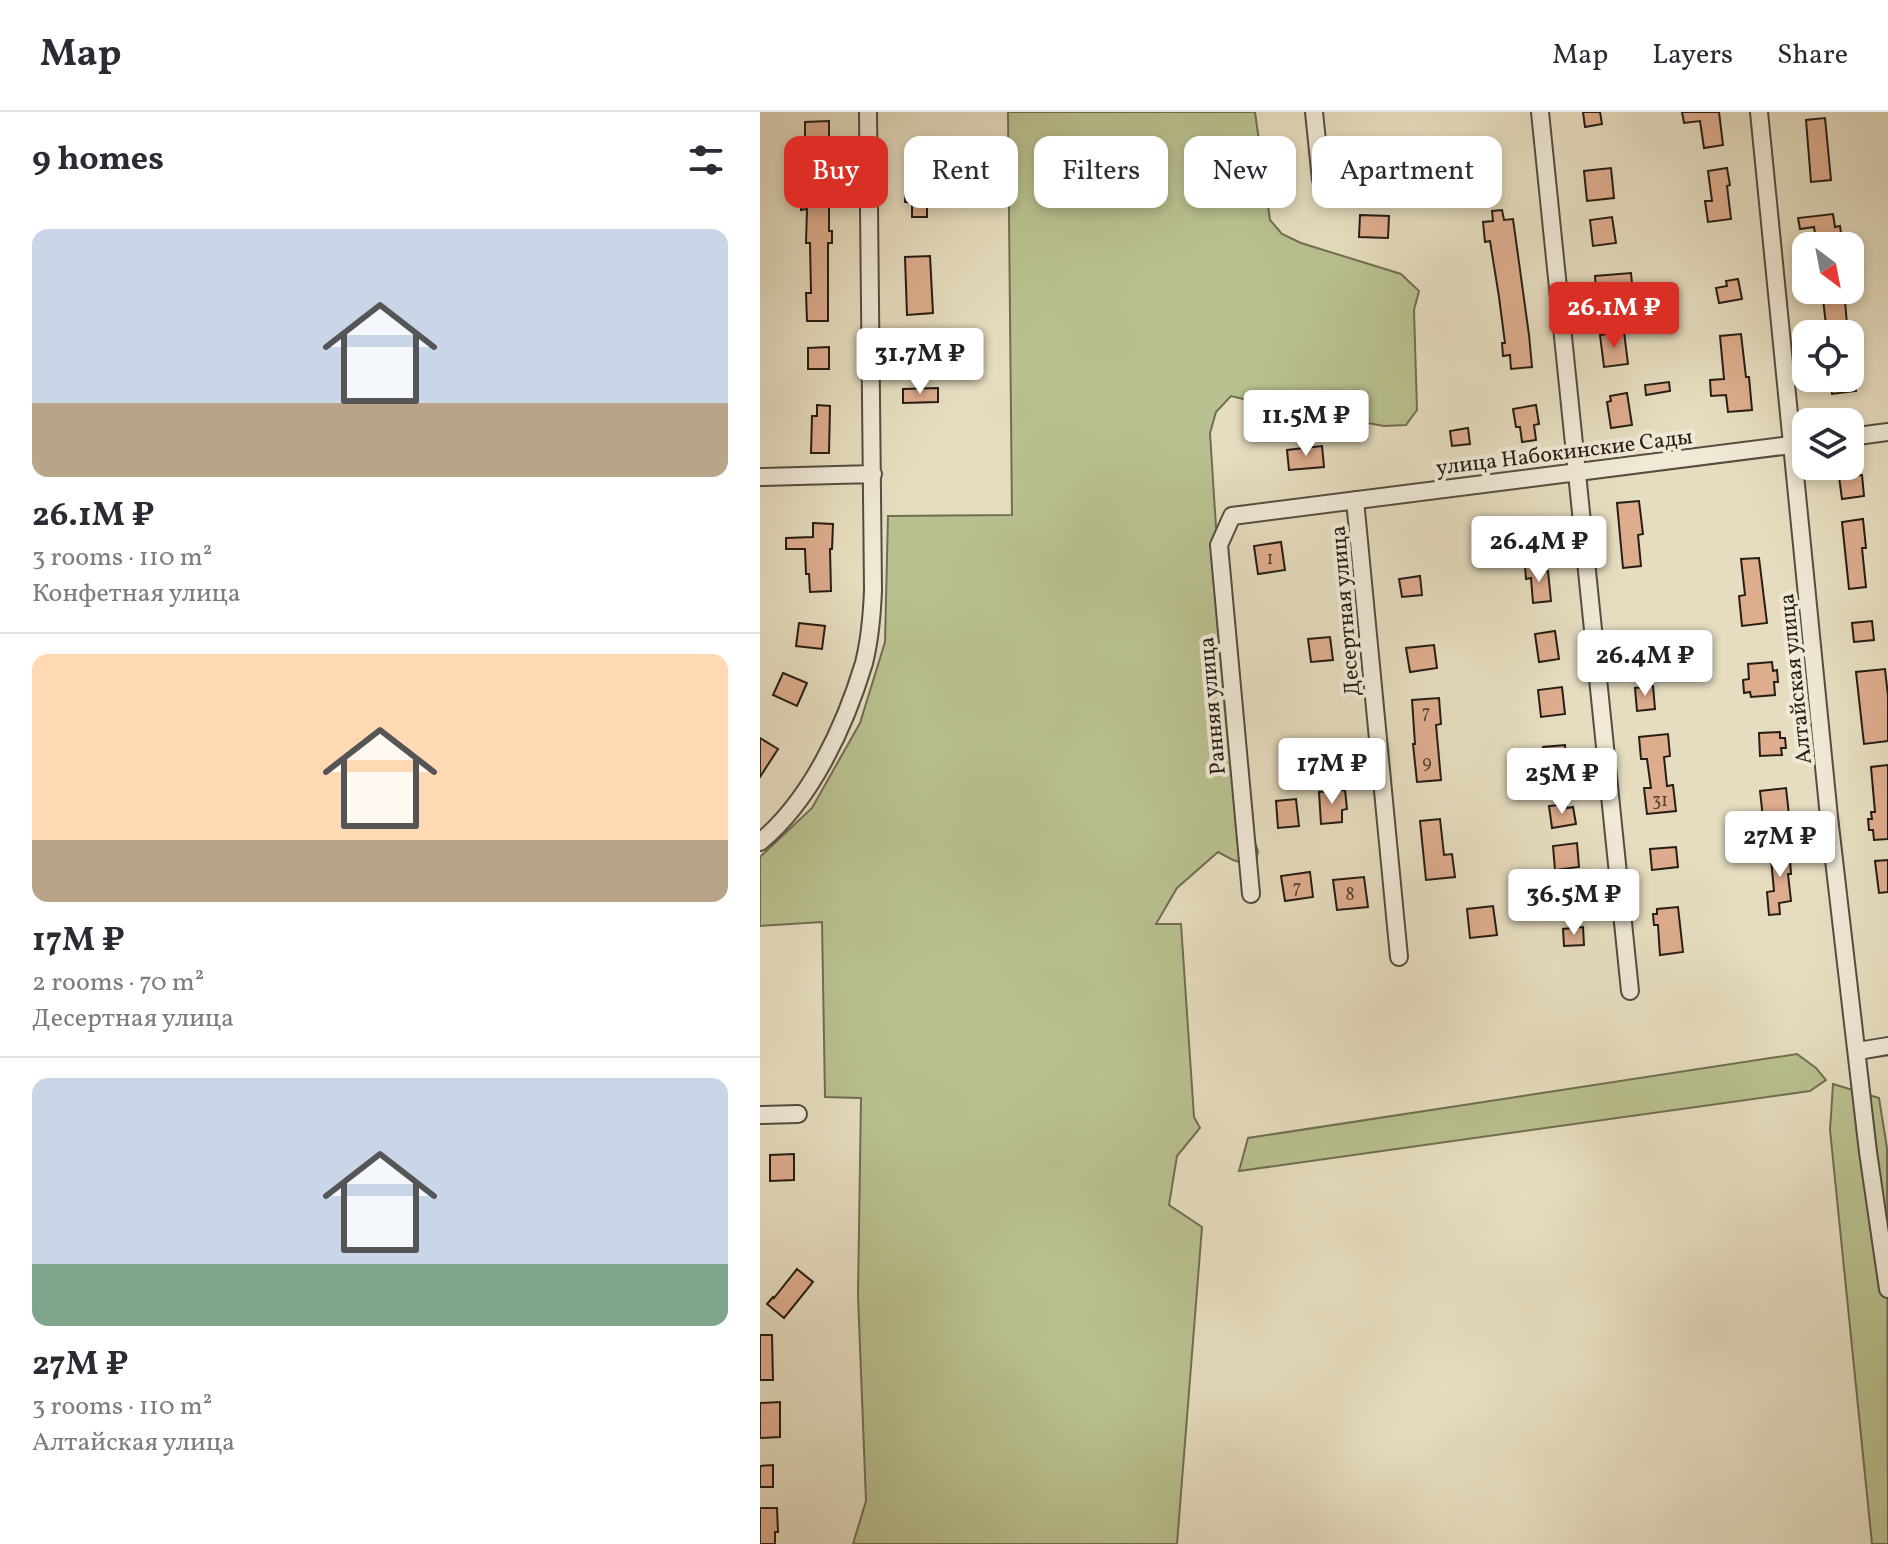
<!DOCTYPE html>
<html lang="en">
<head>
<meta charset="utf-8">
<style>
	:root { --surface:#fff; --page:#f2f2f3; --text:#2b2b33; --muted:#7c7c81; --line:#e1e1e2; --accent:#d93025 }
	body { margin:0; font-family:Vollkorn,serif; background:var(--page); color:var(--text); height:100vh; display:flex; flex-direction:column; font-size:30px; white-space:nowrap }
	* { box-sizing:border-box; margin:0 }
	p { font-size:26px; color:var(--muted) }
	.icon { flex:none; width:44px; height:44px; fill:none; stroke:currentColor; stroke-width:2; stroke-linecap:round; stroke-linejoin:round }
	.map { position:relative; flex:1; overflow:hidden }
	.panel { display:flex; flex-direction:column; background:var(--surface); width:760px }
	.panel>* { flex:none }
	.banner { position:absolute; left:24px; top:24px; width:760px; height:72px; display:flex; gap:16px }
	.needle { width:52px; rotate:148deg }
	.buttons { position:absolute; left:1032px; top:120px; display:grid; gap:16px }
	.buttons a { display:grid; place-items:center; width:72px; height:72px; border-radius:16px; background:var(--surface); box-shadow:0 4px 12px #0003; font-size:40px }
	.price { position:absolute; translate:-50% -68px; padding:0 18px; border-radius:8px; background:#fff; color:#222; font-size:26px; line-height:52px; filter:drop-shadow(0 2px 4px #0008) }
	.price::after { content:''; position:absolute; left:50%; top:48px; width:24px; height:18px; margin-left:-12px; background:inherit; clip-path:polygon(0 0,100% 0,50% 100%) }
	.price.active { background:var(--accent); color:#fff }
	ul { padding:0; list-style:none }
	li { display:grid; align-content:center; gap:16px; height:424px; padding:0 32px }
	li+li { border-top:2px solid var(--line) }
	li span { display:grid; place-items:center; height:248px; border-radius:16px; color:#555 }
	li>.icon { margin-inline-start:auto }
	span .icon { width:144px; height:144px; fill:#fffc; stroke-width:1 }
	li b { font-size:34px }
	h2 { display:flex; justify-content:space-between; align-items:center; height:96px; padding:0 32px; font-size:34px }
	.chip { padding:0 28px; border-radius:16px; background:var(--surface); box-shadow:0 4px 12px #0003; font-size:28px; line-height:72px }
	.chip.active { background:var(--accent); color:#fff }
	header { display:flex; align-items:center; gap:48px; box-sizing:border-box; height:112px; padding:0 40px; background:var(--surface); border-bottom:2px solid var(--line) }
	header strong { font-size:38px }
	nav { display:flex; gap:44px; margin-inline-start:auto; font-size:28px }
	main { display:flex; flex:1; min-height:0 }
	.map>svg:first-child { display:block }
	.green { fill:#b9c08f; stroke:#706e52; stroke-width:2 }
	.building { fill:#dead8e; stroke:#261d15; stroke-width:2 }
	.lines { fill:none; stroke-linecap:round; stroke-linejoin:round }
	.minor-casing { stroke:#564d40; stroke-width:20 }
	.minor { stroke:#efe9d6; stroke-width:16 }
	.labels { text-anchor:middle; stroke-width:8; stroke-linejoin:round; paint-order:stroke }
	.number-label { font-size:18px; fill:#544133 }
	.street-label { font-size:22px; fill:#261d15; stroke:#efe9d6 }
</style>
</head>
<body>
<header>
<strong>Map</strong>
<nav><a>Map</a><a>Layers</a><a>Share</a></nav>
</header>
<main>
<section class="panel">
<h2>9 homes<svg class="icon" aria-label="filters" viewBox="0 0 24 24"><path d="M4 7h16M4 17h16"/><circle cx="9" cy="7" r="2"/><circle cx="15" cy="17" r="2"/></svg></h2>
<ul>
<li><span style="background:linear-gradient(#c9d6e8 70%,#b9a48a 0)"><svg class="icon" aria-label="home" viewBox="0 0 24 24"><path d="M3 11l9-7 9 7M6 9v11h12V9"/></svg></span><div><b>26.1M ₽</b><p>3 rooms · 110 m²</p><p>Конфетная улица</p></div></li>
<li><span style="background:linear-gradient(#ffd9b3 75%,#b9a48a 0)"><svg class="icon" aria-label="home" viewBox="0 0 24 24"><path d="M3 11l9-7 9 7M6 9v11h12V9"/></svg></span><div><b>17M ₽</b><p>2 rooms · 70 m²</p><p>Десертная улица</p></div></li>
<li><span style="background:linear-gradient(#c9d6e8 75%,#7fa58c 0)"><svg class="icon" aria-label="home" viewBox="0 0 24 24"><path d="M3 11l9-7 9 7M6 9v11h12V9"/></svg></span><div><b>27M ₽</b><p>3 rooms · 110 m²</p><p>Алтайская улица</p></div></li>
</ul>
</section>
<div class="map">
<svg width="1128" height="1432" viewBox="0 0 1128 1432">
	<rect width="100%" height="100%" fill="#e6ddc0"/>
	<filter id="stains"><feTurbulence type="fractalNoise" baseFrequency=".0025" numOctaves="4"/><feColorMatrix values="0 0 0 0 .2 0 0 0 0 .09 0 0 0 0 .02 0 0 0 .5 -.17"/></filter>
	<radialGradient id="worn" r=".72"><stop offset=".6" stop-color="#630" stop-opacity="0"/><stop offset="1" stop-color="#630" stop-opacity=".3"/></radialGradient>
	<!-- green -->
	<path class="green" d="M248,0H495L510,108L522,122L541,131L641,162L659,179L654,198L657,298L646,313L624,314L513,294L471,284L456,300L450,321L472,667L498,739L495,755L473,748L458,740L417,776L396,812H421L434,1005L440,1016L417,1044L409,1093L442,1115L417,1432H93L106,1389L98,1183L101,986L65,985L62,810L0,814V745L52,696L100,611L125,530L128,404L252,403Z
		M1037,942L1056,956L1066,968L1050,979L479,1059L488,1026Z
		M1073,972L1119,986L1127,1036L1128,1432H1112L1070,1018Z"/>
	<!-- building -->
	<path class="building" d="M823,0H840L842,12L825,15Z
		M922,0H959L963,33L944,36L940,9L924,11Z
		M1065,6L1071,68L1051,70L1046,8Z
		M69,9V34H45V10Z
		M620,40L624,72L595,75L591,43Z
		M851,56L854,86L827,89L824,59Z
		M967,56L970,73L967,74L971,107L948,110L945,89H952L948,59Z
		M688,60L690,77L678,78L676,61Z
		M146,70H167V105H152V91L145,90Z
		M41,71H69V119H72V131H68V209H47L46,181H51L50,131H46L47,97L41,98Z
		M742,98L744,108L753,107L769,223L772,255L751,257L750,243L743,244L742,231H745L739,185L730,129L725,130L723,110L733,109L732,99Z
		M1073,102L1075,115L1080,114L1083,134H1057L1054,115L1040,117L1038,106Z
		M600,103L629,104L628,126L599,125Z
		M852,105L856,131L833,134L830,108Z
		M170,144L173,201L147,203L145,145Z
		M871,161L874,190L837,194L835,164Z
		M978,167L982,187L959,191L956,176L967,174L966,169Z
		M1062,178H1084L1087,212H1091L1092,222H1067Z
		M864,220L868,252L844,255L840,223Z
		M981,222L986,265H989L992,298L968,300L966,283L951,284L950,268L964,267L960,224Z
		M164,233L165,254L142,256L141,234Z
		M69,235V257H48V236Z
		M1070,266H1095L1096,279L1072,282Z
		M909,270L910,279L886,283L885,273Z
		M178,276V290L143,291V277Z
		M867,281L872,313L851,316L847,290L851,289L850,284Z
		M57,293L70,294L69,341H51L52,304H57Z
		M776,293L779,312L774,313L776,328L762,330L760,315H756L753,297Z
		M708,316L710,332L692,334L690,319Z
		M562,334L564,355L529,358L527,338Z
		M1102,363L1104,384L1082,387L1079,365Z
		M879,389L883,422L878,423L881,454L863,456L857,391Z
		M785,407L787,426H783L784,432L754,435L752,410Z
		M1103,407L1106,436H1102L1106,475L1089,477L1082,410Z
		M53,411L73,412L72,437H70L71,479L50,480L49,462H46L45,437H26V426L53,425Z
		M521,430L525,458L498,462L494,434Z
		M999,446L1007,511L982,514L979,484L985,483L981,447Z
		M778,452L779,460L788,459L791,489L773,491L771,466L766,467L765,454Z
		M660,464L662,483L642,485L639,467Z
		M1112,509L1114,528L1094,530L1092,511Z
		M39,511L65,514L62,537L36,534Z
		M795,519L799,547L779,550L775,522Z
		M890,519L892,539L872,541L869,521Z
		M570,525L573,548L551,550L548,527Z
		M674,533L677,556L650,560L646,536Z
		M1012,550L1013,559L1017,558L1018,570H1014L1015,583L991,585L990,580L984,581L983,568L989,567L988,552Z
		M1125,557L1128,584V629L1104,632L1096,560Z
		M23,561L47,571L37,594L13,583Z
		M893,574L895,597L877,599L875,576Z
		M802,575L805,602L781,605L778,578Z
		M679,586L681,612L676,613L681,668L657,670L653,632H655L652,588Z
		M1020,620V626H1025L1026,636H1021L1022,643L1000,644L999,621Z
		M908,622L910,644L904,645L907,674L913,673L916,699L887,702L884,676H891L887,647H881L879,625Z
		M0,626L18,637L0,665Z
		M805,633L807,658L786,660L783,635Z
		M1128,653V727L1114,728L1113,718H1109L1108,707H1112L1111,700H1115L1111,655Z
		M1026,676L1029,703L1003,706L1000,679Z
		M585,678L587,697L582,698V710L561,712L559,680Z
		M536,687L539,714L518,716L516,689Z
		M806,692L807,696L813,695L816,712L792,716L789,694Z
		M680,707L684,743L692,742L695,765L666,768L660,709Z
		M817,731L819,755L795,758L793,734Z
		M916,735L918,755L892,758L890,737Z
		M1029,735L1031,762H1028L1031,789L1019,791L1020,802L1009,803L1007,780L1014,779L1010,737Z
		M1128,748V780L1119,781L1115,749Z
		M550,760L553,785L525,789L521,764Z
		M604,765L608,795L577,798L573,768Z
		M733,794L737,823L710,826L707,797Z
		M918,795L923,840L900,843L898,813H894L893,802H897V797Z
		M823,815L824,833L804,834L803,817Z
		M34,1042V1068L10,1069V1043Z
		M37,1157L53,1170L24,1206L7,1192L13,1185L14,1186Z
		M0,1223H12L13,1268H0Z
		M20,1290V1325L0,1326V1291Z
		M13,1353V1375H0V1354Z
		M0,1396H17L18,1420H15V1432H0Z"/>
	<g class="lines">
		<defs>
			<path id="minor" d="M554,0L561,68
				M780,0L870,879
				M999,0L1069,705L1108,1040L1128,1177
				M1090,325L1128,320
				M0,365L113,362
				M595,388L639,845
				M0,730C51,688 85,614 104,551C110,527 112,503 113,478L108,0
				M491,782L459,433L472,404L1046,331
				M1098,939L1128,934
				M0,1003L38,1002"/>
		</defs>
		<!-- minor casing -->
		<use href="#minor" class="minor-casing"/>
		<!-- minor -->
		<use href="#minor" class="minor"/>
	</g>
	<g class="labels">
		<!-- number labels -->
		<g class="number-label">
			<text x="510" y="452">1</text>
			<text x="666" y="606">7</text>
			<text x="667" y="656">9</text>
			<text x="900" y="694">31</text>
			<text x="537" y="781">7</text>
			<text x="590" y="788">8</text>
		</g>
		<!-- street labels -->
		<g class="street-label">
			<text transform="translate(804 339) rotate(-7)" y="8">улица Набокинские Сады</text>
			<text transform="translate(584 499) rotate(-95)" y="8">Десертная улица</text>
			<text transform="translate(1034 567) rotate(-96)" y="8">Алтайская улица</text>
			<text transform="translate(451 594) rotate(-95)" y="8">Ранняя улица</text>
		</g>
	</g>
	<rect width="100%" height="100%" filter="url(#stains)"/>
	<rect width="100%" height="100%" fill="url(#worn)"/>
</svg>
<div class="buttons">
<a><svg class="needle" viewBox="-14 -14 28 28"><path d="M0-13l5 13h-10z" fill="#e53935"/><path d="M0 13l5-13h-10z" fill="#7c7c81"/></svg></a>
<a><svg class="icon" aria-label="locate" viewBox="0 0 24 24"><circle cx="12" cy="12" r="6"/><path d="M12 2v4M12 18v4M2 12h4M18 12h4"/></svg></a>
<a><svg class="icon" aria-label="layers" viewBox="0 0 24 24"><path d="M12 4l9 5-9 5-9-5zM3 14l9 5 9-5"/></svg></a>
</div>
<b class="price active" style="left:854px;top:238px">26.1M ₽</b>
<b class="price" style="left:160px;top:284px">31.7M ₽</b>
<b class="price" style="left:546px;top:346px">11.5M ₽</b>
<b class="price" style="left:779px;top:472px">26.4M ₽</b>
<b class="price" style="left:885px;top:586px">26.4M ₽</b>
<b class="price" style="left:572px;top:694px">17M ₽</b>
<b class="price" style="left:802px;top:704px">25M ₽</b>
<b class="price" style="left:1020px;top:767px">27M ₽</b>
<b class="price" style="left:814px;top:825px">36.5M ₽</b>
<div class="banner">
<a class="chip active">Buy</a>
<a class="chip">Rent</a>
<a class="chip">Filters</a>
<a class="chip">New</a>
<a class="chip">Apartment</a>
</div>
</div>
</main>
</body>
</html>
